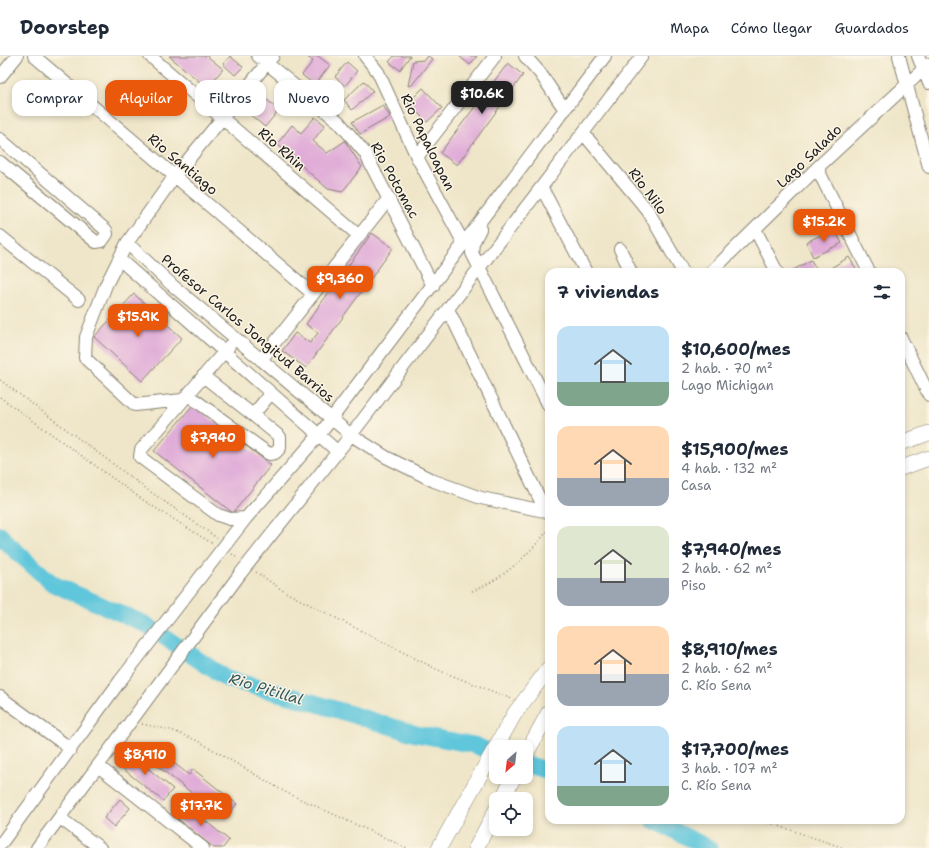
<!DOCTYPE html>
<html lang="es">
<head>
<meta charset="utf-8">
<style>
	:root { --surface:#fff; --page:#f2f2f3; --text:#1f2937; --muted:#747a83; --line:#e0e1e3; --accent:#ea580c }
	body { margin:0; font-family:"Shantell Sans",sans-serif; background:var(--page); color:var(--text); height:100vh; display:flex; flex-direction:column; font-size:15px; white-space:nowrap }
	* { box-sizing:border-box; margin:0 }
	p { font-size:13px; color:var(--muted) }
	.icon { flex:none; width:22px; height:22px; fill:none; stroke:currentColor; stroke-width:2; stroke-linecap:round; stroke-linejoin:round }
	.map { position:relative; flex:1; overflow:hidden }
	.panel { position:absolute; left:545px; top:212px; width:360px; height:556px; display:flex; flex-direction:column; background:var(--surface); border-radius:12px; box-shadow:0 2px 6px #0003 }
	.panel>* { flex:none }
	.banner { position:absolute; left:12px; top:24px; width:380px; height:36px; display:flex; gap:8px }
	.needle { width:26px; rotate:208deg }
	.fabs { position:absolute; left:489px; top:684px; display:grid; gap:8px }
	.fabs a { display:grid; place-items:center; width:44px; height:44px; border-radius:8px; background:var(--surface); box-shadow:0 2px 6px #0003; font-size:20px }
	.price { position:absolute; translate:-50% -34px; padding:0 9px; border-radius:8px; background:var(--accent); color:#fff; font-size:13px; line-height:26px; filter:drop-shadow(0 1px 2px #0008) }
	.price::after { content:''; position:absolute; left:50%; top:24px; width:12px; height:9px; margin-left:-6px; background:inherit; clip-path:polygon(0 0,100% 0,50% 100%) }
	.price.selected { background:#222; color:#fff }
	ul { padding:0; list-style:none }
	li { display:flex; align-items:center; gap:12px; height:100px; padding:0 12px }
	li span { display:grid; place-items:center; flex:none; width:112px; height:80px; border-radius:12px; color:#555 }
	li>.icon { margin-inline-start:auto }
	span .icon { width:48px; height:48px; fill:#fffc; stroke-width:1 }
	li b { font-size:17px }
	h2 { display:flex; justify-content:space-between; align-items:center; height:48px; padding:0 12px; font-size:17px }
	.pill { padding:0 14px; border-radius:12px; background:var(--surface); box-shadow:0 2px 6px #0003; font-size:14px; line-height:36px }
	.pill.selected { background:var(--accent); color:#fff }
	header { display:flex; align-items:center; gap:24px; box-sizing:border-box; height:56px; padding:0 20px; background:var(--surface); border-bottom:1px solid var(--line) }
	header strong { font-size:19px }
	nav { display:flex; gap:22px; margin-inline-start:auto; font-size:14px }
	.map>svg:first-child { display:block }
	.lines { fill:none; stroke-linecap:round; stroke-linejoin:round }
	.river { stroke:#5ec6db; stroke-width:17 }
	.building { fill:#e0acd8 }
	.minor-casing { stroke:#868172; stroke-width:14 }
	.major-casing { stroke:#868172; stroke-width:16 }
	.path { stroke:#868172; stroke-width:1.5; stroke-dasharray:1 3; stroke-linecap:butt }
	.minor { stroke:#fff; stroke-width:12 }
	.major { stroke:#fff; stroke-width:15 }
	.labels { text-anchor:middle; stroke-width:3; stroke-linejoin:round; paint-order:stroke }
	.street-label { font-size:14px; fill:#1c1c1c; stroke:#fcf5e5 }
	.water-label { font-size:15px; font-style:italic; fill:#33585f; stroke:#fcf5e5 }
</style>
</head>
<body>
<header>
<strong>Doorstep</strong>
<nav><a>Mapa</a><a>Cómo llegar</a><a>Guardados</a></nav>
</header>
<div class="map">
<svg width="929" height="792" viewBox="0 0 929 792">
	<rect width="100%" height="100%" fill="#fcf5e5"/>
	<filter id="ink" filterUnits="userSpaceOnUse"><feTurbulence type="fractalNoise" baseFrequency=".025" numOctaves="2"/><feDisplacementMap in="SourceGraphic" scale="8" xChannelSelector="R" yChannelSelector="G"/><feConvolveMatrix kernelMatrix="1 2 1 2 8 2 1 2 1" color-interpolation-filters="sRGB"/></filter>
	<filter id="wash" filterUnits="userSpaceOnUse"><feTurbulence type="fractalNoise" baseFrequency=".012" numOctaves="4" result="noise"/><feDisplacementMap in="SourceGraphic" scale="16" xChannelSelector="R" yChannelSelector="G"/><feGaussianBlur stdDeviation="0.9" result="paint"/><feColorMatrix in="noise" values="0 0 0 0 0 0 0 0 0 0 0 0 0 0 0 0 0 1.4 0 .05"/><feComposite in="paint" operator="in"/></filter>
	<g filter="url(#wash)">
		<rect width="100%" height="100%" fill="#efe6c9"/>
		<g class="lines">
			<!-- river -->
			<path class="river" d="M0,479L9,489L53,528L145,568L227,623L308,645L416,678L474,689L496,698
				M526,708L549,715
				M653,764L709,792"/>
		</g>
		<g id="blocks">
			<!-- building -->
			<path class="building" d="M169,0H207L223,13L207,32Z
				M230,0L243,11L235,19L223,8Z
				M306,0H318L330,9L315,29L302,19L313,5Z
				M394,0H410L400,14L389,6Z
				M428,0L432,3L412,29L408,30L413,5L424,4Z
				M459,0H477L470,9Z
				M347,6L357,15L345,30L335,21Z
				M508,7L523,19L457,109L440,97Z
				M364,25L373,35L352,54L344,44Z
				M423,32L442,52L427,66L408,47Z
				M261,39L279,54L265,71L247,56Z
				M383,49L390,61L360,78L352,66Z
				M315,61L325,69L313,85L327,97L345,85L362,111L342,136L328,133L277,88L292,69L301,77Z
				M834,173L842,187L813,201L806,186Z
				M372,177L393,192L306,312L282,295L295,277L310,287L318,277L306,268Z
				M849,201L858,216H824Z
				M811,204L818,216H790Z
				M134,238L182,282L142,325L94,281Z
				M193,349L271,409L233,457L154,395Z
				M127,695L173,733L163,745L117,708Z
				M159,695L189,719L193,713L237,748L225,763L151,705Z
				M120,743L130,752L114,771L104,762Z
				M183,747L229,784L223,792H214L173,759Z"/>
		</g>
	</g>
	<g filter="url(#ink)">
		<use href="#blocks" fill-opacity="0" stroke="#868172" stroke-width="1"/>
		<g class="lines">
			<defs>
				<path id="minor" d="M34,0L313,238
					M150,0L358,179
					M258,0L339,66L365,97L433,230
					M365,0L378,16L417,101L463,186
					M525,0L540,17L565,54
					M899,0L929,111
					M918,0L929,27
					M0,21L17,0
					M583,77L648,155L683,216
					M0,83L106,174L107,178L102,185L96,186L0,106
					M417,101L495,0
					M817,112L869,216
					M542,132L586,216
					M480,173L473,187L472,197L549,350
					M755,173L777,216
					M0,180L79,244
					M127,187L172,229L351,379L386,401L434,425L481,442L549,456
					M620,193L631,216
					M119,203L337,395
					M711,216L817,112L929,8
					M448,253L546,456
					M901,282L929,339
					M229,290L141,394L140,401L218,459L230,463L246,462
					M261,304L389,142
					M203,320L253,359
					M188,339L269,398L275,397L280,392V381L253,359L271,337
					M182,344L135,349L85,302L86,281L106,229L127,187L174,121L273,0
					M0,641L71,693
					M98,710L203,792
					M60,762L100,792
					M0,789L120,625L246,462L320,378L605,0
					M37,792L240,518L351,379L642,0"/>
				<path id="major" d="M901,387L929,377
					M901,412L929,402
					M526,698L549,656
					M502,743L514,721
					M439,792L515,657L549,612
					M476,792L496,754"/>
			</defs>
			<!-- minor casing -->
			<use href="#minor" class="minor-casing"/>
			<!-- major casing -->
			<use href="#major" class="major-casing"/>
			<!-- path -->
			<path class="path" d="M0,324L148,434L217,482
				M0,341L143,444L213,488
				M232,498L238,503
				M256,516L285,536L438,614L512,643
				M472,535C504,523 528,499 549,473
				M142,668L171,674L198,685L285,736L407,792
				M761,764L844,792"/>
			<!-- minor -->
			<use href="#minor" class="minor"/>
			<!-- major -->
			<use href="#major" class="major"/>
		</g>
	</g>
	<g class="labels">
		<!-- street labels -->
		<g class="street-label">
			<text transform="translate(428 86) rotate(64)" y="5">Rio Papaloapan</text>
			<text transform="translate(282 93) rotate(41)" y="5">Rio Rhin</text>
			<text transform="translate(809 100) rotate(-44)" y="5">Lago Salado</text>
			<text transform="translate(183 108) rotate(40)" y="5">Rio Santiago</text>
			<text transform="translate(395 124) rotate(61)" y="5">Rio Potomac</text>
			<text transform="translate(648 135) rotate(53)" y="5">Rio Nilo</text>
			<text transform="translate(248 272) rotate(40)" y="5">Profesor Carlos Jongitud Barrios</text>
		</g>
		<!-- water labels -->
		<g class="water-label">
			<text transform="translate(266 633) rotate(17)" y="5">Rio Pitillal</text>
		</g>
	</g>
</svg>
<div class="fabs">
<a><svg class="needle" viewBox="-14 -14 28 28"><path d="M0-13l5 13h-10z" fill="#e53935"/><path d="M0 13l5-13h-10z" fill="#747a83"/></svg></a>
<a><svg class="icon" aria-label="locate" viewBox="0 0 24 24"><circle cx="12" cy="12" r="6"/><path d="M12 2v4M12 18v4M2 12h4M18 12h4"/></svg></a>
</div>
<b class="price selected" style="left:482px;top:59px">$10.6K</b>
<b class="price" style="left:824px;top:187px">$15.2K</b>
<b class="price" style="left:340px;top:244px">$9,360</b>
<b class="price" style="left:138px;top:282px">$15.9K</b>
<b class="price" style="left:213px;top:403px">$7,940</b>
<b class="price" style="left:145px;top:720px">$8,910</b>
<b class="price" style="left:201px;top:771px">$17.7K</b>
<div class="banner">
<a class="pill">Comprar</a>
<a class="pill selected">Alquilar</a>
<a class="pill">Filtros</a>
<a class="pill">Nuevo</a>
</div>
<section class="panel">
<h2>7 viviendas<svg class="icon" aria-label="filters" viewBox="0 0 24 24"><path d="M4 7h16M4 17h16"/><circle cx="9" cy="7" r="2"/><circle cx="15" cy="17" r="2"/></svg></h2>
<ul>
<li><span style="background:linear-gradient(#bfe0f5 70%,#7fa58c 0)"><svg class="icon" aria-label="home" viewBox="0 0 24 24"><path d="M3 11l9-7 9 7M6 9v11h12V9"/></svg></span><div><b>$10,600/mes</b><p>2 hab. · 70 m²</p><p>Lago Michigan</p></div></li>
<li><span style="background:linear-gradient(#ffd9b3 65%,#9aa5b1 0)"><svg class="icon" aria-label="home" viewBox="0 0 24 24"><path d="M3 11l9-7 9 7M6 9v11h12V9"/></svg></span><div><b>$15,900/mes</b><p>4 hab. · 132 m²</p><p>Casa</p></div></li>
<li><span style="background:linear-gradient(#dfe7d0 65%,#9aa5b1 0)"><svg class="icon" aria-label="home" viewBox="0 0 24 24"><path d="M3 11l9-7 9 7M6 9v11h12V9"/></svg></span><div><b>$7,940/mes</b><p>2 hab. · 62 m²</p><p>Piso</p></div></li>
<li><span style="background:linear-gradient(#ffd9b3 60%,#9aa5b1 0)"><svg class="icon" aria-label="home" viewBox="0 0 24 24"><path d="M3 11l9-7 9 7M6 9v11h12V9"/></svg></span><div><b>$8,910/mes</b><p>2 hab. · 62 m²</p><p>C. Río Sena</p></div></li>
<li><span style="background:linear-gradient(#bfe0f5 75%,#7fa58c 0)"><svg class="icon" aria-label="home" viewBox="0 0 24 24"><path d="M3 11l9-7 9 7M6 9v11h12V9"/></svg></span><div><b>$17,700/mes</b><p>3 hab. · 107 m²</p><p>C. Río Sena</p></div></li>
</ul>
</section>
</div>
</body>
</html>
